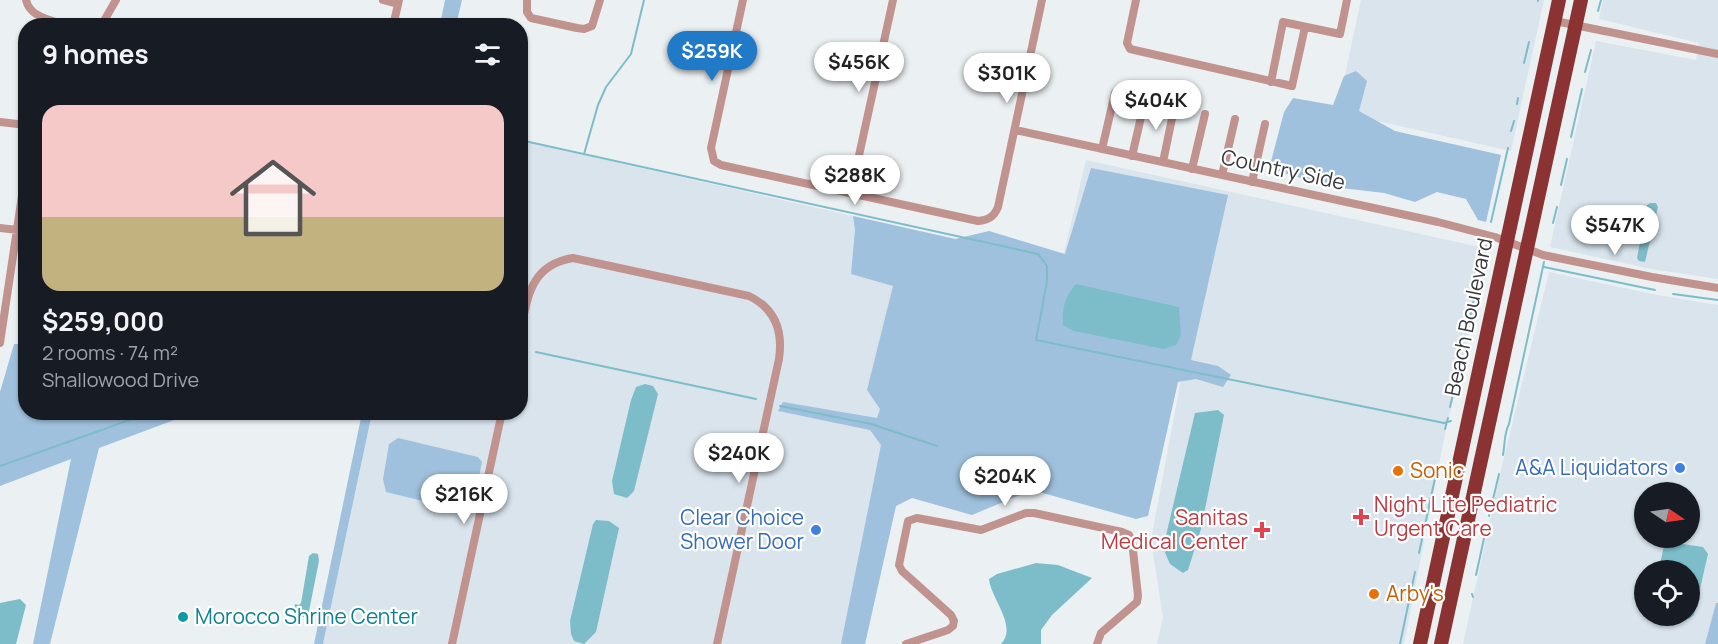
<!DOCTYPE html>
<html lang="en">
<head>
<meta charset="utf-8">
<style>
	:root { --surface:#171b24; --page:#242831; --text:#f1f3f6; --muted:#9ea1a6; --line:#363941; --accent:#217ac8 }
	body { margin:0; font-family:Manrope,sans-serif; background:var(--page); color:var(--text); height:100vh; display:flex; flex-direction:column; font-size:22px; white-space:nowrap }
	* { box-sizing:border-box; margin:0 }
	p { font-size:20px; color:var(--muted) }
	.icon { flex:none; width:33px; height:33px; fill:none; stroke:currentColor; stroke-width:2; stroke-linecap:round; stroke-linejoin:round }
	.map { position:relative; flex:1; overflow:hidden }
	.sheet { position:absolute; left:18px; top:18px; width:510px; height:402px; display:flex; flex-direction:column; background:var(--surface); border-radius:24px; box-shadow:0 2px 4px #0004 }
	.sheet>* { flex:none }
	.needle { width:39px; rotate:103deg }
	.fabs { position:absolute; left:1634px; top:482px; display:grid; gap:12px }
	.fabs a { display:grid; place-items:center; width:66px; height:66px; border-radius:50%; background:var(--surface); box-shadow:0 2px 4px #0004; font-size:30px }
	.price { position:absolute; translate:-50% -51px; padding:0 14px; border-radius:21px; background:#fff; color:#222; font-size:20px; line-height:39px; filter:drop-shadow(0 2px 3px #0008) }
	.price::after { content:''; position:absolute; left:50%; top:36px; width:18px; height:14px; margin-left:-9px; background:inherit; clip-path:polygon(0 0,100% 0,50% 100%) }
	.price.current { background:var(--accent); color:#fff }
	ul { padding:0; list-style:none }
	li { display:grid; align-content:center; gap:12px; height:318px; padding:0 24px }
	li+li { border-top:2px solid var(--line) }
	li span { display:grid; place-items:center; height:186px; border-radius:18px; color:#555 }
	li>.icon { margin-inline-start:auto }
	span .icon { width:108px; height:108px; fill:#fffc; stroke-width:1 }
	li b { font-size:26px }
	h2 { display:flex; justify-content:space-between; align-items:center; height:72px; padding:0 24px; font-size:26px }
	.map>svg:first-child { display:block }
	.built { fill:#d9e4ed; fill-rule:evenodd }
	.green { fill:#9fc1dd }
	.water { fill:#7dbdc9 }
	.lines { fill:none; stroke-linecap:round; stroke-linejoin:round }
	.stream { stroke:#7dbdc9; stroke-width:2 }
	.minor { stroke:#c1938f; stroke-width:8 }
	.trunk { stroke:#8a3332; stroke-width:14 }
	.shop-dot { fill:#3f7fe0; stroke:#fff; stroke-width:2 }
	.food-dot { fill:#e8710a; stroke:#fff; stroke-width:2 }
	.health-dot { fill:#e0444e; stroke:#fff; stroke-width:2 }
	.culture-dot { fill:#0f9aa8; stroke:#fff; stroke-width:2 }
	.labels { text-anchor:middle; stroke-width:4.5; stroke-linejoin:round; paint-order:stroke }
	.street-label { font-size:21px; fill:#38393b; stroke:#fff }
	.shop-label { font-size:21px; fill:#366cbe; stroke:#fff; text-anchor:end }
	.food-label { font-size:21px; fill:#c56008; stroke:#fff; text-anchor:start }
	.health-label { font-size:21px; fill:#be3a42; stroke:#fff; text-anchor:start }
	.culture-label { font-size:21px; fill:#0d838f; stroke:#fff; text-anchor:start }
</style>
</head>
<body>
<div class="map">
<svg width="1718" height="644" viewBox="0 0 1718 644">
	<rect width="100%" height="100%" fill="#ebf0f3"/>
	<!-- built -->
	<path class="built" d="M1361,0H1544L1511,151L1337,112Z
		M1603,0H1718V279L1651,269L1550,247L1596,41L1696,60L1699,43L1599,19Z
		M521,141L955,239L865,644H323L372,413L520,412Z
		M1086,160L1489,249L1445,434L1404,644H1157L1163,617L1151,540L1182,374L1061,265Z
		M1549,272L1657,295L1718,305V603L1716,604L1705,644H1463L1500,474ZM1644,492H1689V537H1644ZM1644,570H1689V615H1644Z"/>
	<!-- green -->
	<path class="green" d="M445,0H462L456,25H440Z
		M1356,71L1367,81L1359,111L1395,131L1501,155L1486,222L1478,220L1466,199L1437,192L1415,202L1384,193L1333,187L1269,169L1284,112L1293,98L1333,105L1344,76Z
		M1091,168L1228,195L1191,360L1218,366L1231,375L1223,387L1196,379L1178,382L1148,516L1136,519L1032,490L972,515L912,498L896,506L865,644H841L881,445L870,430L778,411L783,402L877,418L880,409L867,390L893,286L851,274L855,230L853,216L955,239L989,231L1065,254Z
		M14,344H25L26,412L193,413L99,448L50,644H33L71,459L0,486V392Z
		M362,413H372L323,644H314Z
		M398,438L478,457L482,462L474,502L464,511L386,492L383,479L389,444Z
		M1716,603H1718V644H1705Z"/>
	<!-- water -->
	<path class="water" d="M1650,203H1656L1658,207L1645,262L1639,261L1637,258L1647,205Z
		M1076,284L1179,307L1181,335L1176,345L1164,349L1074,331L1063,325C1062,308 1065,296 1076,284Z
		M645,384L653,386L658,394L634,491L627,498L614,494L612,481L631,400L636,387Z
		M1218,410L1224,415L1201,529L1188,570L1183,573L1170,564L1163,548L1195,413Z
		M596,520L609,521L619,528L596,632L584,644L574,641L571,634L570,621L593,524Z
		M1669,542L1703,547L1708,554L1694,615L1689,619L1673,615H1689V570H1659L1664,545Z
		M313,553L318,554L319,561L308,616L302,617L294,610L295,604L299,605L301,603L309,556Z
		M1036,563L1058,565L1092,578L1052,615L1041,630V644H1001C1018,626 991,599 989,579L997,574Z
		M20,599L26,605L16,644H0V603Z"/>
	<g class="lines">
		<!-- stream -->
		<path class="stream" d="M1538,1V0
			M1598,11L1601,0
			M1524,63L1529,42
			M1585,72L1591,50
			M1517,104L1518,98
			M1511,131L1514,121
			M1571,137L1582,89
			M520,140L1038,254L1047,266V282L1036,340L1444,423L1451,421
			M584,154L598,105L606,87L631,54L644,0
			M1561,185L1567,159
			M1491,222L1508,148
			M1553,223L1557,207
			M1544,267L1655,290
			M1479,277L1486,246
			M1673,294L1718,300
			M1467,331L1477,285
			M536,352L756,399
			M780,406L871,424L937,446
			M1450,407L1461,362
			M1445,429L1448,418
			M1503,455C1505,444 1504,433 1509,424L1544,262
			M0,466L152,412
			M1489,516L1499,474
			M1419,553L1437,469
			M1476,575L1485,534
			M1472,594L1473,597
			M1400,644L1415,572"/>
		<!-- minor -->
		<path class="minor" d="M26,0C30,18 51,19 66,26
			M383,0L398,4
			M527,0V12L531,18L577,28L584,29L592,26L600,0
			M743,0L711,148L714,161L721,165L978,221C988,220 994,217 998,207L1042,0
			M1136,0L1127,43L1130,49L1292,86L1305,27
			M1555,21L1718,54
			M101,26L116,0
			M393,26L399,0
			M1271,82L1283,22L1340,34L1347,0
			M0,122L26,125
			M1015,130L1438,222L1495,237L1543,255L1652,277L1718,288
			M1102,149L1115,93
			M1132,156L1145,100
			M1163,162L1175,104
			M1192,169L1205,114
			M1222,175L1235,119
			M1252,182L1265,124
			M851,192L893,0
			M0,228L26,231
			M520,333C528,297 530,265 573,258L749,296C776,309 783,332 779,359L717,644
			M0,343L26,169
			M452,644L502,412
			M906,644L948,630L953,626L954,621L951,615L902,571L899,565L908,521L917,518L981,530L1026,513H1034L1122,532L1129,535L1132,541L1138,596L1137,602L1101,633L1097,644"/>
		<!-- trunk -->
		<path class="trunk" d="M1420,644L1559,0
			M1441,644L1581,0"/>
	</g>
	<!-- markers -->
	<g class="shop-dot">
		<circle cx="1680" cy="468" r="6"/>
		<circle cx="816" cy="530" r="6"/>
	</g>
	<g class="food-dot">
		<circle cx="1398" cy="471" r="6"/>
		<circle cx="1374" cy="594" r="6"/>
	</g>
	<g class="health-dot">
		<path d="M1358 508h6v6h6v6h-6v6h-6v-6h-6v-6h6z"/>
		<path d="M1259 521h6v6h6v6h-6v6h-6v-6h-6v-6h6z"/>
	</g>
	<circle class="culture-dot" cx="183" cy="617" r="6"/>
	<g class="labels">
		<!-- street labels -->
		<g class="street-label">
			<text transform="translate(1283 170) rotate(12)" y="7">Country Side</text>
			<text transform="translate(1469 317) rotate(-78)" y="7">Beach Boulevard</text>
		</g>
		<!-- shop labels -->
		<g class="shop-label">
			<text x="1668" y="475">A&amp;A Liquidators</text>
			<text x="804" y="525">Clear Choice<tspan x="804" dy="24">Shower Door</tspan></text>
		</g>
		<!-- food labels -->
		<g class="food-label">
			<text x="1410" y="478">Sonic</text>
			<text x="1386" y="601">Arby's</text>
		</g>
		<!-- health labels -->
		<g class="health-label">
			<text x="1374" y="512">Night Lite Pediatric<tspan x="1374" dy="24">Urgent Care</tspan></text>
			<text x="1248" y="525" text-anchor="end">Sanitas<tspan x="1248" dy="24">Medical Center</tspan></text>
		</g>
		<!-- culture labels -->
		<g class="culture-label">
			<text x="195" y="624">Morocco Shrine Center</text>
		</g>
	</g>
</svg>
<div class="fabs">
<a><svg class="needle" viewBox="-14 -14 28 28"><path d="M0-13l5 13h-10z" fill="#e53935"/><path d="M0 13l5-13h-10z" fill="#9ea1a6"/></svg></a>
<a><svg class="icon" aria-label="locate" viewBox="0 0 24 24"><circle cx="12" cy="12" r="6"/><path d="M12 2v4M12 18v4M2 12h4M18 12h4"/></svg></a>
</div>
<b class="price current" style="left:712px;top:82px">$259K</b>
<b class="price" style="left:859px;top:93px">$456K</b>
<b class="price" style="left:1007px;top:104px">$301K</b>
<b class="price" style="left:1156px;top:131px">$404K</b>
<b class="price" style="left:855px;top:206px">$288K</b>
<b class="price" style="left:1615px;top:256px">$547K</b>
<b class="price" style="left:739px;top:484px">$240K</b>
<b class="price" style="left:1005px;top:507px">$204K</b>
<b class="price" style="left:464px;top:525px">$216K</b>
<section class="sheet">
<h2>9 homes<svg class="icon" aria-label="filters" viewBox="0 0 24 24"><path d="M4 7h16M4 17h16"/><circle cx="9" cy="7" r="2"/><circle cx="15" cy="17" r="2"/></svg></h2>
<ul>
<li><span style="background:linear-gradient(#f6c9c9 60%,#c2b280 0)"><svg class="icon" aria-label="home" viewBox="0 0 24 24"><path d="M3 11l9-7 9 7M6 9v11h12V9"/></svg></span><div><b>$259,000</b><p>2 rooms · 74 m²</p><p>Shallowood Drive</p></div></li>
</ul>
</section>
</div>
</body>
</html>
